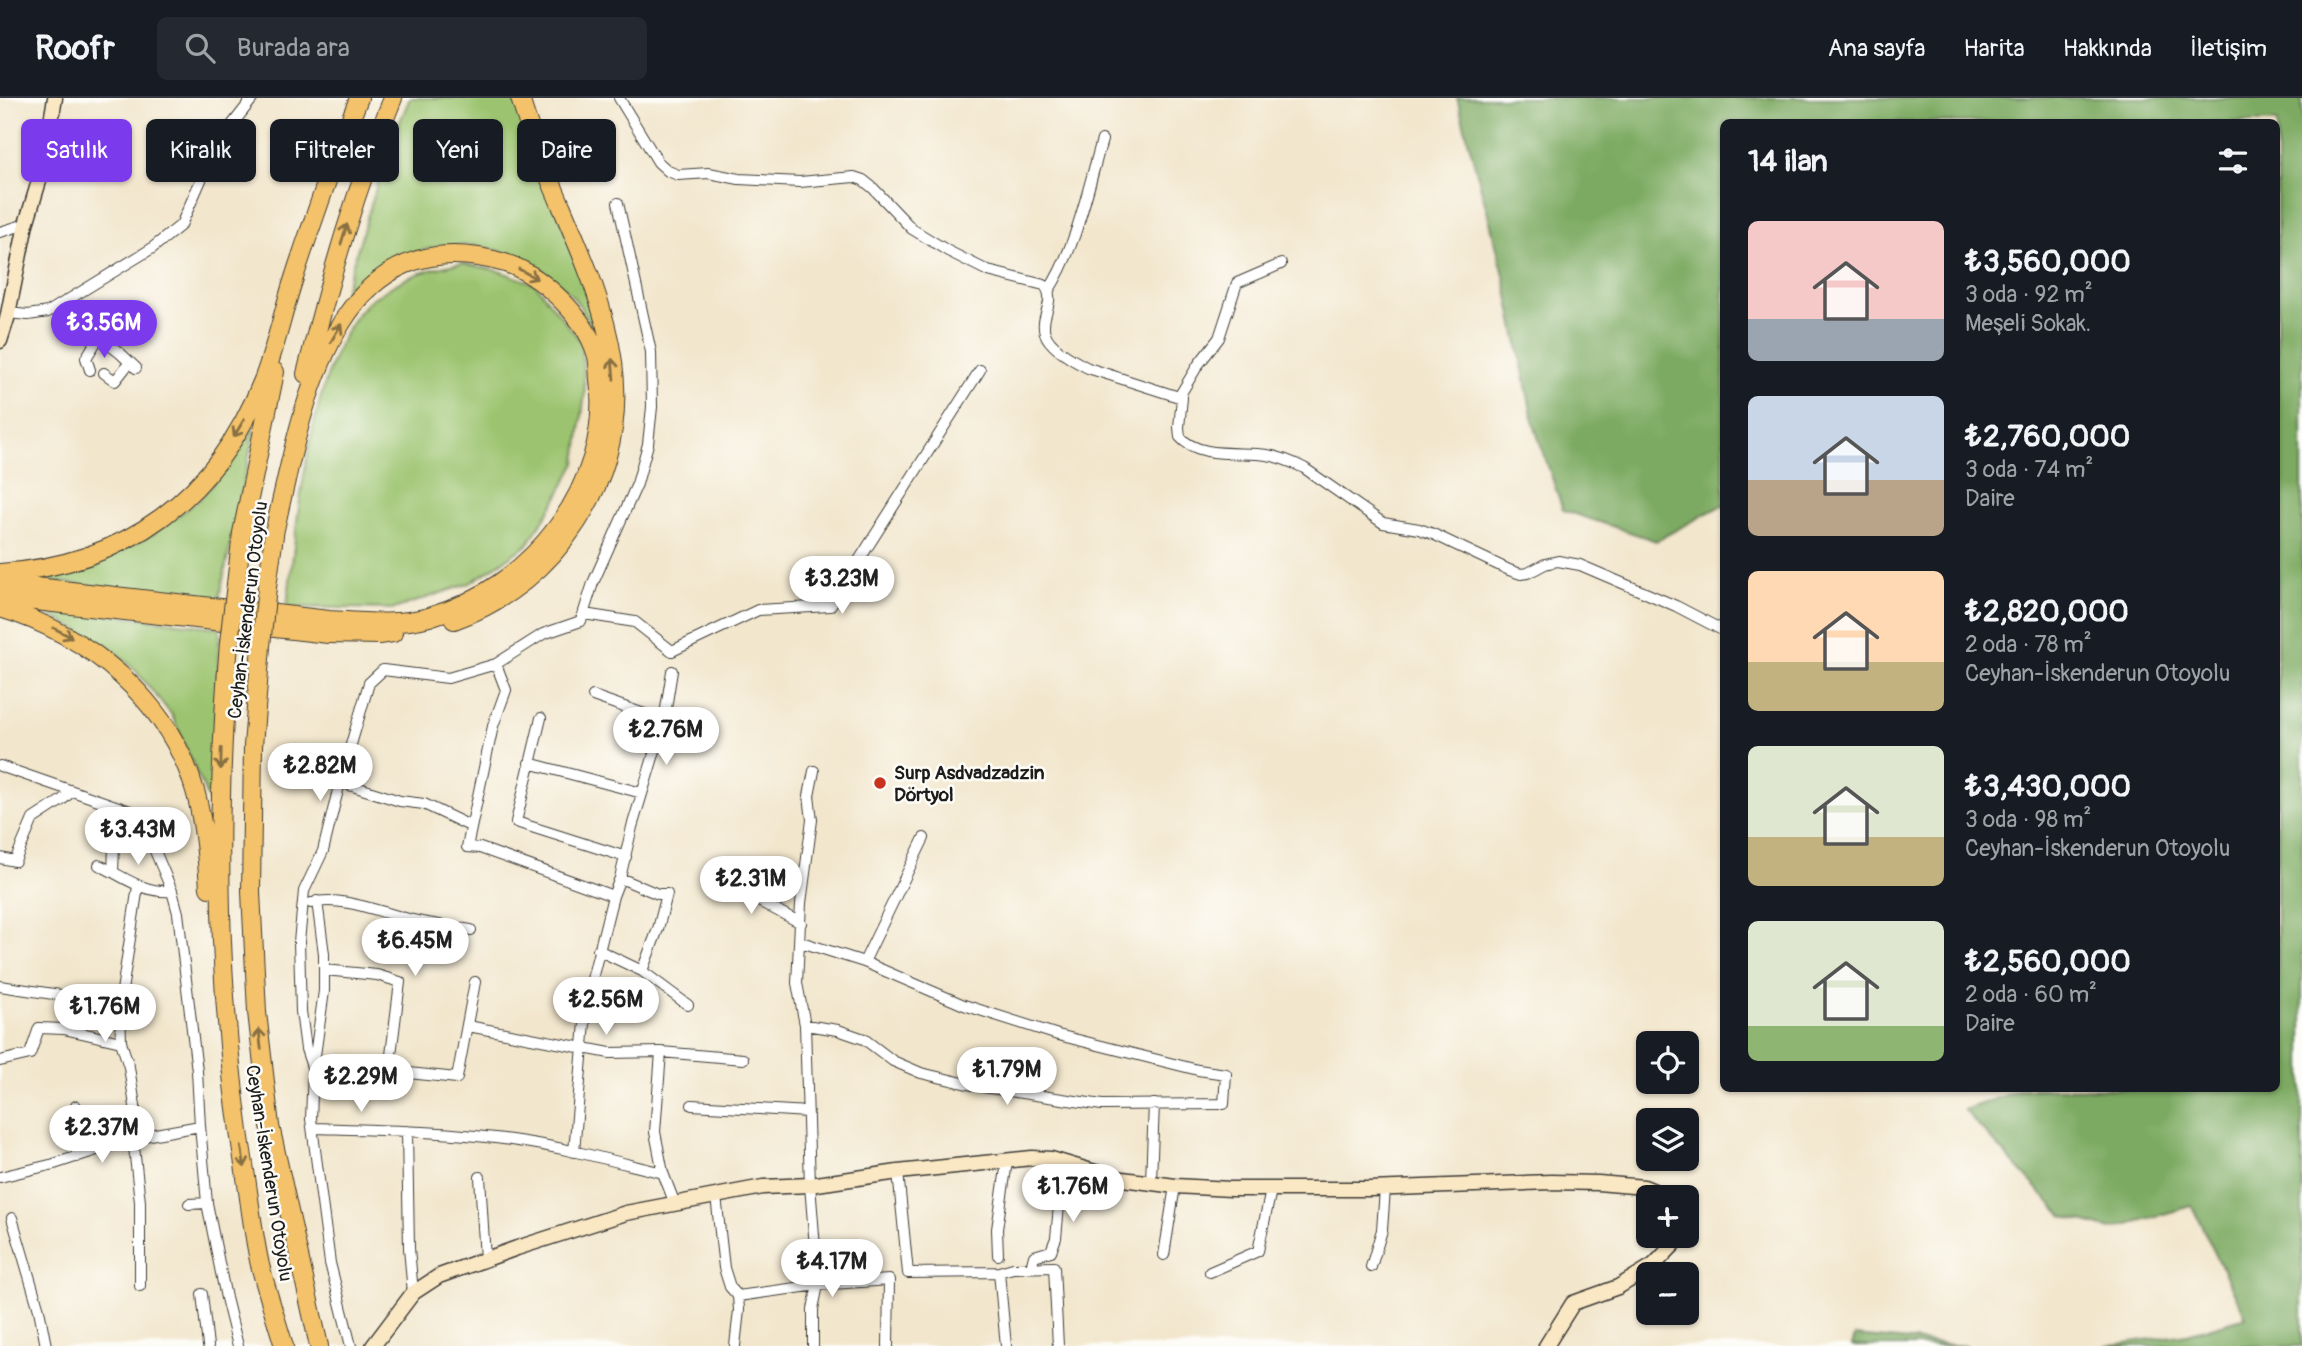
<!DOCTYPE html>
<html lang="tr">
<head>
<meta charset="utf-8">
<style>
	:root { --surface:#171b24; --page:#242831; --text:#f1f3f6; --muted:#9ea1a6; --line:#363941; --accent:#7c3aed }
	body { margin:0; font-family:Pangolin,sans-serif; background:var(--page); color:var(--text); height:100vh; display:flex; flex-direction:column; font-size:26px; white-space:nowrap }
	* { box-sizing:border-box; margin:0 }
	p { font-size:23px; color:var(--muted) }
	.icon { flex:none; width:38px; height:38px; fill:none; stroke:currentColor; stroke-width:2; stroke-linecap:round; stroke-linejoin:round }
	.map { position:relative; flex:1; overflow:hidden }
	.side { position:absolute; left:1720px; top:21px; width:560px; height:973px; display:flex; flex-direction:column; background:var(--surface); border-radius:10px; box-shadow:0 2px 5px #0004 }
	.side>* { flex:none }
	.banner { position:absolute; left:21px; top:21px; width:665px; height:63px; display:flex; gap:14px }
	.buttons { position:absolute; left:1636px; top:933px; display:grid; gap:14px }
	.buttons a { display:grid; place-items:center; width:63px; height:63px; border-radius:10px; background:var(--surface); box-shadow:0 2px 5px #0004; font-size:35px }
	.price { position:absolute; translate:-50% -60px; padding:0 16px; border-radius:24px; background:#fff; color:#222; font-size:23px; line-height:46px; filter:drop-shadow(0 2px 4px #0008) }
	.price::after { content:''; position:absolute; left:50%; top:42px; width:21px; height:16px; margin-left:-10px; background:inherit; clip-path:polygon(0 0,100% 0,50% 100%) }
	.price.current { background:var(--accent); color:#fff }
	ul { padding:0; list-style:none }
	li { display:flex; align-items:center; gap:21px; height:175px; padding:0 28px }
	li span { display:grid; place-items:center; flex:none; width:196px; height:140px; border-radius:10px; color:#555 }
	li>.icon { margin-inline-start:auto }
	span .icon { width:84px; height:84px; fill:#fffc; stroke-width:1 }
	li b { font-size:30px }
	h2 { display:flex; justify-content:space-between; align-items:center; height:84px; padding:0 28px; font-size:30px }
	.pill { padding:0 24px; border-radius:10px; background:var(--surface); box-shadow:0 2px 5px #0004; font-size:24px; line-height:63px }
	.pill.current { background:var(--accent); color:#fff }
	header { display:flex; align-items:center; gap:42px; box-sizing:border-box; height:98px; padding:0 35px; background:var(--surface); border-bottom:2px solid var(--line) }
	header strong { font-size:33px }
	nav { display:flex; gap:38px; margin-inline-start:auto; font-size:24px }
	.search { width:490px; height:63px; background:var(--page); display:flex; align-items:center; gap:18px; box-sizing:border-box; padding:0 24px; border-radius:10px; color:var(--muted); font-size:26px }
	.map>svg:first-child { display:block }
	.green { fill:#9cc46f; stroke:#5c7046; stroke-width:2 }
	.forest { fill:#7daa62; stroke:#4c633f; stroke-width:2 }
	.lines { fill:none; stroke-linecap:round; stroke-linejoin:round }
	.street-casing { stroke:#3c3a36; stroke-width:12 }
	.secondary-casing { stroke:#3c3a36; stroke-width:17 }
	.highway-casing { stroke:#3c3a36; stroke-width:20 }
	.street { stroke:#fff; stroke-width:10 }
	.secondary { stroke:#fae7c3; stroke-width:14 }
	.highway { stroke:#f3c26a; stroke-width:18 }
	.highway-bridge-casing { stroke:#3c3a36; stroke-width:20; stroke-linecap:butt }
	.highway-bridge { stroke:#f3c26a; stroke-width:18 }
	.oneway { stroke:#886f43 }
	.poi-dot { fill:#c8321e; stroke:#fdfcf7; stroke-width:2.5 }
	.labels { text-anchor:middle; stroke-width:5; stroke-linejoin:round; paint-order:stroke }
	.street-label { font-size:19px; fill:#1c1c1c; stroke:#fdfcf7 }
	.poi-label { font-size:19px; font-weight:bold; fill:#1c1c1c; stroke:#fdfcf7; text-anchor:start }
</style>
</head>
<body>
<header>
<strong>Roofr</strong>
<div class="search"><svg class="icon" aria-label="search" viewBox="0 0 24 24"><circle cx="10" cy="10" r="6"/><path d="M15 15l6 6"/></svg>Burada ara</div>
<nav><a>Ana sayfa</a><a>Harita</a><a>Hakkında</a><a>İletişim</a></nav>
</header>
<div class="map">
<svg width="2302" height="1248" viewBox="0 0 2302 1248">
	<rect width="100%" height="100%" fill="#fdfcf7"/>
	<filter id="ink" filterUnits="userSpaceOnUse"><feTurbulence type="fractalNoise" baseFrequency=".0143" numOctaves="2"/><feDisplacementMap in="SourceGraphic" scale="14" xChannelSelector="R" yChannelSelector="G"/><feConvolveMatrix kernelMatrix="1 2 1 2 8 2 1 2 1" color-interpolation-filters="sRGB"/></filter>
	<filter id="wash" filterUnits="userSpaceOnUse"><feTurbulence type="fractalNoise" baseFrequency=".00686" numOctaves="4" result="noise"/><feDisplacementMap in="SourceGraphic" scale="28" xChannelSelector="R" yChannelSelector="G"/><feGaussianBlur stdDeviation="1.57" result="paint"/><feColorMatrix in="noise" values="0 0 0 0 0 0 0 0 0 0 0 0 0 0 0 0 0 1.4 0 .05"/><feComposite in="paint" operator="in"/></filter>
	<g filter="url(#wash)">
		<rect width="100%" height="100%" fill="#f2e6cc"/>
		<!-- green -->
		<path class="green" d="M410,0H516L587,194L605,268C599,252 594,234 586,218C557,163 471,130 413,156C381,170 359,195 336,221L388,51Z
			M462,165L499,173L535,186L581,244L585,294L576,365L553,407L527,447L470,485L394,511L287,509C297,428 309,266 366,206C370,201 377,198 383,194C408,177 432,170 462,165Z
			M255,329L219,501L19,480L102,461L152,437L199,402L224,373Z
			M31,507L220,530L212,710L172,617L136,573L110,549Z"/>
		<!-- forest -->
		<path class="forest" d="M1457,0H2302V1248H2104L2187,1236L2246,1219L2192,1108L2111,1131L2063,1118L1964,1012L2023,991L2277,990V24H1724V409L1722,407L1656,443L1563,412L1534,327L1503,173Z
			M1855,1238L1966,1248H1852Z"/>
	</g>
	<g filter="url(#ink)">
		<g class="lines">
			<defs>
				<path id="street" d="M619,0L658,64L668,73L678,77L709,75L739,81L800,84L854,79L863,82L873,90L912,131L948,153L988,173L1044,187C1058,202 1039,218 1045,235C1050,250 1074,263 1088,270L1182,300L1179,329L1180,339C1199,361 1241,353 1267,357C1280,359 1292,364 1304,370L1383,425L1419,431L1433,436L1509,472L1521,476L1528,475L1545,466L1558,463L1580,467L1676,508L1724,533
					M0,134L26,126
					M1049,192C1076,150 1088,90 1102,42
					M58,208L120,255L136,270
					M8,215L28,217L48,214L151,151L181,127L217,46L253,0
					M90,272L86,260L99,239
					M104,275L115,283L130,264
					M1182,300L1180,297L1198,267L1219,240L1237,185L1281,166
					M584,516L635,524L672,553L758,512L830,508L980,272
					M496,566L506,592L493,628L467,749L480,750L613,798
					M593,598L664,623
					M541,620L516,724L626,759
					M529,665L642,695
					M0,668L130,713L141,720L172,793L178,815L197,973L200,1028L207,1105L226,1200L238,1248
					M340,684L400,703L424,706L470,728
					M0,760L15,763L33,721L62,702L72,693
					M99,767C125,779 142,795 172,793
					M113,774L114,748
					M620,780L658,796H667L658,831L642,873
					M710,787L749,798L801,825
					M138,788L120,906L121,944L129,969L135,1008L133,1040L140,1104V1188
					M317,803L324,856V893L313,972L311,1021L330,1165L351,1248
					M311,805C346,797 382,816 417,823C435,827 453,829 471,832
					M801,844L864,864L964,907L1058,937L1198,972L1226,976L1224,1006L1102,1007L976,988L921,975L893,963L864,941L838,932L805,927
					M598,852L642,873L688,907
					M864,864L924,740
					M324,872L377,877L400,884L389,973
					M475,884L457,980L389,973L313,972L306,951L301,913L299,844L304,793L323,753L340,684L369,585L383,572L448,580L496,566L543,536L581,523L593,485L637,386L648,346L652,309L651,254L618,105
					M0,888L120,906
					M468,928L610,955L661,954L743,961
					M661,954L655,1034L663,1075L675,1106
					M0,963L30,956L39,930L64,931L121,944
					M692,1007L808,1014
					M76,1008L77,1059
					M313,1030C380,1032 446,1033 511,1042C563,1049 613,1063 663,1075
					M407,1033L409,1150L413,1195
					M574,1054L587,901L613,798L620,780L632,729L664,623L672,573
					M898,1074L908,1175L999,1174L1013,1170L1054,1169L1058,1248
					M0,1079L54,1066L133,1040L200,1028
					M480,1079L485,1161
					M1151,1083L1154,1006
					M716,1098L724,1170L730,1189L738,1198L739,1212L735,1248
					M189,1106L207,1105
					M12,1120L39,1212L46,1248
					M998,1157L997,1131L1007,1064
					M1164,1157L1175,1088
					M1371,1169L1382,1132L1385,1091
					M1031,1170L1034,1158L1051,1153L1056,1140L1063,1065
					M999,1174L1006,1248
					M1210,1174L1258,1153L1271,1092
					M202,1196L208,1248
					M738,1198L818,1187L889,1182L888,1248
					M813,1248V1211L818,1187L810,1087L805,927L797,885L801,805L812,722L809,698L814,673"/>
				<path id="secondary" d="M0,243L7,221L26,126L43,70L55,0
					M373,1248L413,1195L439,1178L517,1150L626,1115L763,1089L810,1087L898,1074L1032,1060L1051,1061L1115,1080L1175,1088L1231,1091H1370L1551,1084L1598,1085L1644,1089L1654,1093L1658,1099
					M1546,1248L1573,1205L1618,1189L1654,1167L1676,1144L1675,1138"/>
				<path id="highway" d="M332,68L359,0
					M306,276C330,180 355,92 393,0
					M0,475C126,467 217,399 263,282C276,249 283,213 294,180C307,139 322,99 335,59
					M0,485L329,522C362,524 397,528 429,519C530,490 612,389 599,282C598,273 599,263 596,255C585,219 541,176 505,165C330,114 301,319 273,440
					M236,486L242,435L275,274
					M267,489L275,430
					M0,499L328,536L379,537L393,535
					M0,510C90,537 170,603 196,696C204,727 207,758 209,790
					M454,522C506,504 548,469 577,424C674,274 562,143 520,0
					M229,544C215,723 216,895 245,1073C250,1104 253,1136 260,1167C267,1194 276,1221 284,1248
					M261,548L253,648L251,794L257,914L270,1028L319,1248"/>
			</defs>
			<!-- street casing -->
			<use href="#street" class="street-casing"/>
			<!-- secondary casing -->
			<use href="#secondary" class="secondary-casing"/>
			<!-- highway casing -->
			<use href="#highway" class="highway-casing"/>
			<!-- street -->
			<use href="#street" class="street"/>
			<!-- secondary -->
			<use href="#secondary" class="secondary"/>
			<!-- highway -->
			<use href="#highway" class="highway"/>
			<defs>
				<path id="highway-bridge" d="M229,544L236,486
					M261,548L267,489"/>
			</defs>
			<!-- highway-bridge casing -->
			<use href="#highway-bridge" class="highway-bridge-casing"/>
			<!-- highway-bridge -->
			<use href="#highway-bridge" class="highway-bridge"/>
		</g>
		<!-- one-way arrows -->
		<defs><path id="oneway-shaft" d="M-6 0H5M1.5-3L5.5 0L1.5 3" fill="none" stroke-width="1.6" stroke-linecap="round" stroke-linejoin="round" transform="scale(1.75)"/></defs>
		<g class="oneway">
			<use href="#oneway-shaft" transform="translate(344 136) rotate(-73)"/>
			<use href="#oneway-shaft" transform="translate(528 176) rotate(29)"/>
			<use href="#oneway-shaft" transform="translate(336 235) rotate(-60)"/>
			<use href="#oneway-shaft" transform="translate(613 271) rotate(-95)"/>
			<use href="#oneway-shaft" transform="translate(239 330) rotate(121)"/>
			<use href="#oneway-shaft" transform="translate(63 535) rotate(28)"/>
			<use href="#oneway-shaft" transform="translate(221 661) rotate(91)"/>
			<use href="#oneway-shaft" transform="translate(260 941) rotate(-97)"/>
			<use href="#oneway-shaft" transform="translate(243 1059) rotate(81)"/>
		</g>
	</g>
	<!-- markers -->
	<circle class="poi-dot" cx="880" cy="685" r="7"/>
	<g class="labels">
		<!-- street labels -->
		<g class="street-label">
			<text transform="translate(247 512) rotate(-83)" y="7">Ceyhan-İskenderun Otoyolu</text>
			<text transform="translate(270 1075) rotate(81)" y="7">Ceyhan-İskenderun Otoyolu</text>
		</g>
		<!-- poi labels -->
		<g class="poi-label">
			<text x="894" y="681">Surp Asdvadzadzin<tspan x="894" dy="22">Dörtyol</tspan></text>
		</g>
	</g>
</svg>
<div class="buttons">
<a><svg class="icon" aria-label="locate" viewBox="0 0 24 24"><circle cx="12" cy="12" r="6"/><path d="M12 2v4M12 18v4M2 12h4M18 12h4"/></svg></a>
<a><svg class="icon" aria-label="layers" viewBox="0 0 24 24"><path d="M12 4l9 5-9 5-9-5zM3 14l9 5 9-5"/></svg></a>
<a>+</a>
<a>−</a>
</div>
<b class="price current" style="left:104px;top:262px">₺3.56M</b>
<b class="price" style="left:842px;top:518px">₺3.23M</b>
<b class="price" style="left:666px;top:669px">₺2.76M</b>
<b class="price" style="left:320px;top:705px">₺2.82M</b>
<b class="price" style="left:138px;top:769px">₺3.43M</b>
<b class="price" style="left:751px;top:818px">₺2.31M</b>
<b class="price" style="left:415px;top:880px">₺6.45M</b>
<b class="price" style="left:606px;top:939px">₺2.56M</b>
<b class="price" style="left:105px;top:946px">₺1.76M</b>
<b class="price" style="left:1007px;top:1009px">₺1.79M</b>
<b class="price" style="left:361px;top:1016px">₺2.29M</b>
<b class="price" style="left:102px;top:1067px">₺2.37M</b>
<b class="price" style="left:1073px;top:1126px">₺1.76M</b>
<b class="price" style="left:832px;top:1201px">₺4.17M</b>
<div class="banner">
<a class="pill current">Satılık</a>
<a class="pill">Kiralık</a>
<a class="pill">Filtreler</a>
<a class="pill">Yeni</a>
<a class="pill">Daire</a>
</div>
<section class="side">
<h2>14 ilan<svg class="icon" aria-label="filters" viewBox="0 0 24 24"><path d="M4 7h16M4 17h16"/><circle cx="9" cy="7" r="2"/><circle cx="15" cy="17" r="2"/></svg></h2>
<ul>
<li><span style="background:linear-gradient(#f6c9c9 70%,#9aa5b1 0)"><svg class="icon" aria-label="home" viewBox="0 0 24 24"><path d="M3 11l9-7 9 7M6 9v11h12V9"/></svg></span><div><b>₺3,560,000</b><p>3 oda · 92 m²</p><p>Meşeli Sokak.</p></div></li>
<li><span style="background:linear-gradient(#c9d6e8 60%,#b9a48a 0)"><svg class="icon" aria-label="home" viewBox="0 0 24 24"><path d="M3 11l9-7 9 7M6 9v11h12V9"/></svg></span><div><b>₺2,760,000</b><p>3 oda · 74 m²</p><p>Daire</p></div></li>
<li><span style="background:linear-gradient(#ffd9b3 65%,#c2b280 0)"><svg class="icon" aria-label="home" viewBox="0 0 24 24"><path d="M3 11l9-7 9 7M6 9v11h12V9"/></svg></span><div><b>₺2,820,000</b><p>2 oda · 78 m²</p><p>Ceyhan-İskenderun Otoyolu</p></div></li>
<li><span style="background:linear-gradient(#dfe7d0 65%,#c2b280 0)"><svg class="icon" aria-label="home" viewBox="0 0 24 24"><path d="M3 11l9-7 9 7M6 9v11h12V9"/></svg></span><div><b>₺3,430,000</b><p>3 oda · 98 m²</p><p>Ceyhan-İskenderun Otoyolu</p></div></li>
<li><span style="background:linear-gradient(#dfe7d0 75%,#8fb573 0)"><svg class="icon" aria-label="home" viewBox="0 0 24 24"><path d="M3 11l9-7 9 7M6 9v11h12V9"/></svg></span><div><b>₺2,560,000</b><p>2 oda · 60 m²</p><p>Daire</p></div></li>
</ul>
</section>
</div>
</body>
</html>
